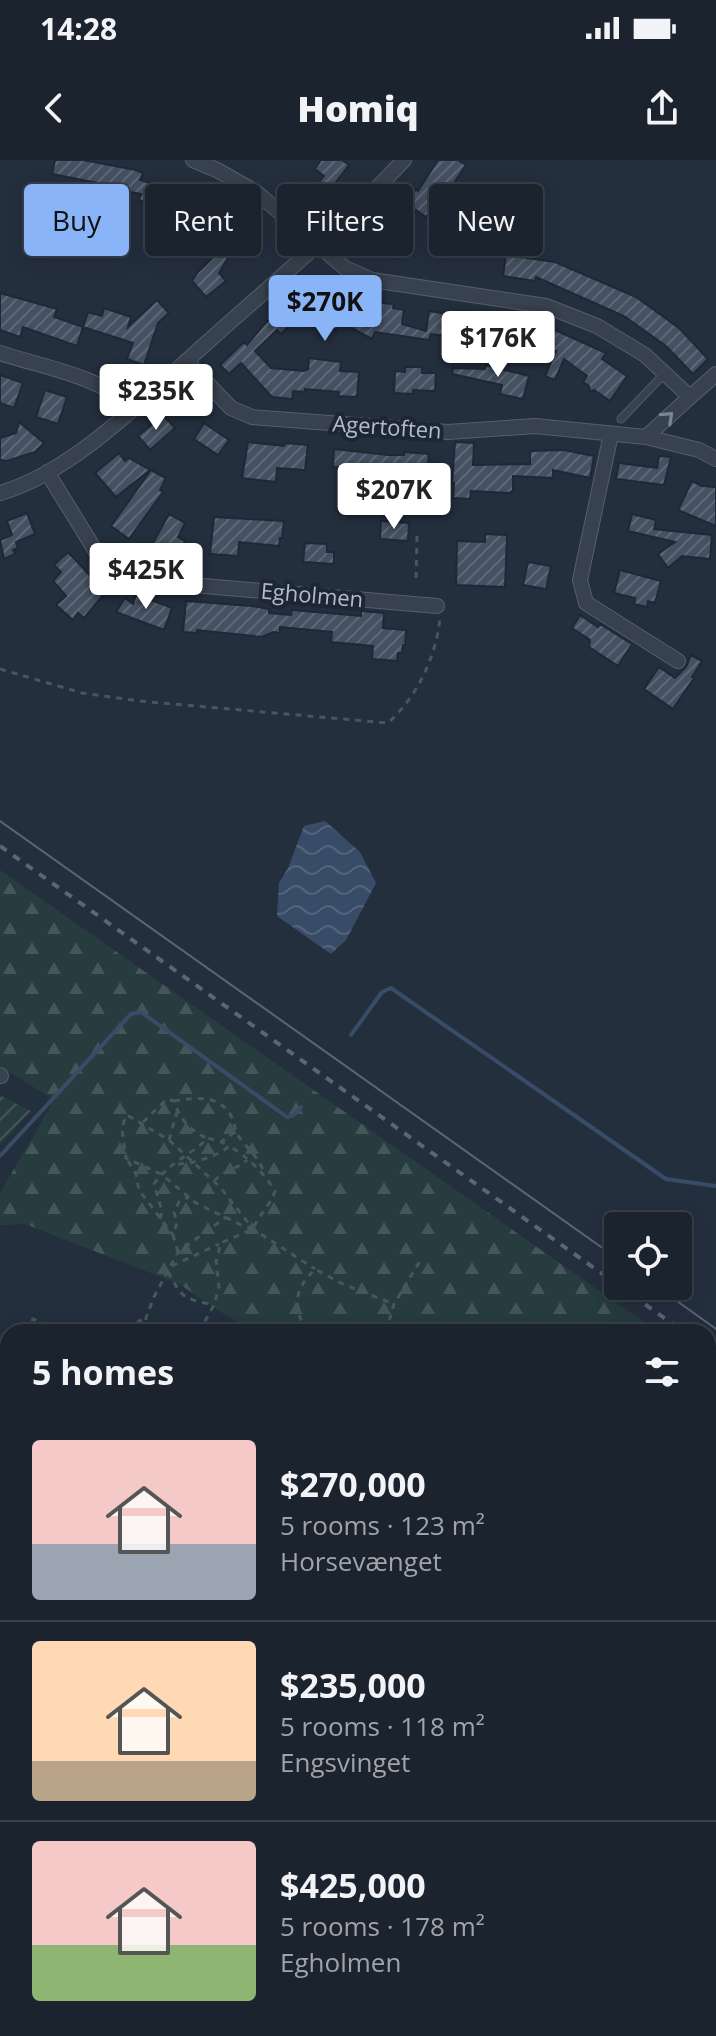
<!DOCTYPE html>
<html lang="en">
<head>
<meta charset="utf-8">
<style>
	:root { --surface:#1b232e; --page:#282f3a; --text:#f1f3f6; --muted:#a0a4aa; --line:#39404a; --accent:#8ab4f8 }
	body { margin:0; font-family:"Open Sans",sans-serif; background:var(--page); color:var(--text); height:100vh; display:flex; flex-direction:column; font-size:30px; white-space:nowrap }
	* { box-sizing:border-box; margin:0 }
	p { font-size:26px; color:var(--muted) }
	.icon { flex:none; width:44px; height:44px; fill:none; stroke:currentColor; stroke-width:2; stroke-linecap:round; stroke-linejoin:round }
	.map { position:relative; flex:1; overflow:hidden }
	.panel { position:absolute; left:0px; top:1164px; width:716px; height:712px; display:flex; flex-direction:column; background:var(--surface); border-radius:24px 24px 0 0; box-shadow:0 4px 20px #0003,0 0 0 2px var(--line) }
	.panel>* { flex:none }
	.hud { position:absolute; left:24px; top:24px; width:668px; height:72px; display:flex; gap:16px }
	.buttons { position:absolute; left:604px; top:1052px; display:grid; gap:16px }
	.buttons a { display:grid; place-items:center; width:88px; height:88px; border-radius:8px; background:var(--surface); box-shadow:0 4px 20px #0003,0 0 0 2px var(--line); font-size:40px }
	.price { position:absolute; translate:-50% -68px; padding:0 18px; border-radius:8px; background:#fff; color:#222; font-size:26px; line-height:52px; filter:drop-shadow(0 2px 4px #0008) }
	.price::after { content:''; position:absolute; left:50%; top:48px; width:24px; height:18px; margin-left:-12px; background:inherit; clip-path:polygon(0 0,100% 0,50% 100%) }
	.price.selected { background:var(--accent); color:#111 }
	ul { padding:0; list-style:none }
	li { display:flex; align-items:center; gap:24px; height:200px; padding:0 32px }
	li+li { border-top:2px solid var(--line) }
	li span { display:grid; place-items:center; flex:none; width:224px; height:160px; border-radius:8px; color:#555 }
	li>.icon { margin-inline-start:auto }
	span .icon { width:96px; height:96px; fill:#fffc; stroke-width:1 }
	li b { font-size:34px }
	h2 { display:flex; justify-content:space-between; align-items:center; height:96px; padding:0 32px; font-size:34px }
	.tag { padding:0 28px; border-radius:8px; background:var(--surface); box-shadow:0 4px 20px #0003,0 0 0 2px var(--line); font-size:28px; line-height:72px }
	.tag.selected { background:var(--accent); color:#111 }
	.status { display:flex; justify-content:space-between; align-items:center; height:56px; padding:0 40px; background:var(--surface); direction:ltr }
	.status svg { height:22px; fill:currentColor }
	header { display:flex; justify-content:space-between; align-items:center; height:104px; padding:0 32px; background:var(--surface); font-size:36px; font-weight:800 }
	.map>svg:first-child { display:block }
	.grass { fill:url(#grass-dots) }
	.forest { fill:url(#forest-firs) }
	.garden { fill:url(#garden-furrows) }
	.water { fill:url(#water-waves) }
	.lines { fill:none; stroke-linecap:round; stroke-linejoin:round }
	.stream { stroke:#394c67; stroke-width:4 }
	.building { fill:url(#building-hatch); stroke:#1f2835; stroke-width:2 }
	.service-casing { stroke:#565f6c; stroke-width:9 }
	.minor-casing { stroke:#565f6c; stroke-width:16 }
	.path { stroke:#44595c; stroke-width:3; stroke-dasharray:6 6; stroke-linecap:butt }
	.service { stroke:#38414e; stroke-width:7 }
	.minor { stroke:#38414e; stroke-width:14 }
	.tram { stroke:#5a6575; stroke-width:2 }
	.rail { stroke:#5a6575; stroke-width:4; stroke-dasharray:8 8; stroke-linecap:butt }
	.oneway { stroke:#7c8592 }
	.labels { text-anchor:middle; stroke-width:8; stroke-linejoin:round; paint-order:stroke }
	.street-label { font-size:22px; fill:#b4bcc9; stroke:#1d2633 }
</style>
</head>
<body>
<div class="status"><b>14:28</b><svg viewBox="0 0 49 12"><path d="M0 12V9h3v3zM5 12V6h3v6zM10 12V3h3v9zM15 12V0h3v12zM26 1h20v11H26zM47 4h2v5h-2z"/></svg></div>
<header><svg class="icon" aria-label="back" viewBox="0 0 24 24"><path d="M15 5l-7 7 7 7"/></svg>Homiq<svg class="icon" aria-label="share" viewBox="0 0 24 24"><path d="M12 15V3M7 8l5-5 5 5M5 13v7h14v-7"/></svg></header>
<div class="map">
<svg width="716" height="1876" viewBox="0 0 716 1876">
	<defs>
		<pattern id="grass-dots" width="8" height="8" patternUnits="userSpaceOnUse" patternTransform="scale(2)"><rect width="8" height="8" fill="#263c3f"/><path d="M2 2h.1M6 6h.1" fill="none" stroke="#435659" stroke-width="1.8" stroke-linecap="round"/></pattern>
		<pattern id="forest-firs" width="22" height="20" patternUnits="userSpaceOnUse" patternTransform="scale(2)"><rect width="22" height="20" fill="#263c3f"/><path d="M5 1l3.5 6h-7zM16 11l3.5 6h-7z" fill="#435659"/></pattern>
		<pattern id="garden-furrows" width="10" height="10" patternUnits="userSpaceOnUse" patternTransform="scale(2)"><rect width="10" height="10" fill="#263c3f"/><path d="M-1 1l2-2M0 10L10 0M9 11l2-2" fill="none" stroke="#435659"/></pattern>
		<pattern id="water-waves" width="16" height="10" patternUnits="userSpaceOnUse" patternTransform="scale(2)"><rect width="16" height="10" fill="#394c67"/><path d="M0 5q4-4 8 0t8 0" fill="none" stroke="#53647b"/></pattern>
		<pattern id="building-hatch" width="6" height="6" patternUnits="userSpaceOnUse" patternTransform="scale(2)"><rect width="6" height="6" fill="#455162"/><path d="M-1 1l2-2M0 6l6-6M5 7l2-2" fill="none" stroke="#5d6877"/></pattern>
	</defs>
	<rect width="100%" height="100%" fill="#242f3e"/>
	<!-- grass -->
	<path class="grass" d="M8,1839V1868H148L145,1876H0V1864Z"/>
	<!-- forest -->
	<path class="forest" d="M0,710L658,1172H251L179,1124L25,1064L0,1065V1033L54,940L0,906Z
		M708,1207L716,1213V1876H147L150,1868H708Z
		M0,1706L8,1709V1835L0,1860Z"/>
	<!-- garden -->
	<path class="garden" d="M0,935L31,951L0,985Z"/>
	<!-- water -->
	<path class="water" d="M325,661L360,692L376,723L346,780L331,794L277,756L279,723L288,708L304,666Z"/>
	<g class="lines">
		<!-- stream -->
		<path class="stream" d="M351,875L382,832L391,828L666,1019L716,1026
			M0,996L131,854L141,852L287,957L294,955L301,947
			M0,1799L8,1802
			M155,1868L173,1876
			M459,1876L463,1868"/>
	</g>
	<!-- building -->
	<path class="building" d="M55,0H83L136,10L143,13L140,20L175,31L176,27L210,39L199,68L176,59L173,67L154,60L159,47L139,40L141,34L115,29L113,36L102,33L103,24L52,14Z
		M321,0H342L349,5L326,35L315,27L324,16L315,9Z
		M438,0H458L466,5L441,42L447,46L440,57L430,51L426,57L416,50L396,98L365,87L372,66L385,71L395,52L401,55L416,29L418,31Z
		M499,28L518,39L487,93L468,82Z
		M229,59L250,71L238,90L234,88L219,113L226,121L206,137L192,121L198,112L223,88L217,84L220,80L218,78Z
		M506,95L555,102L636,137L679,168L708,199L693,214L666,186L624,156L536,117L535,121L503,116Z
		M310,122L333,147L340,135L379,157L381,143L394,144L393,148L404,150L402,164L426,171L429,151L453,155L449,176L431,174L429,180L375,172L372,179L341,162L336,170L310,156L303,162L298,157L281,174L277,170L255,191L271,208L304,211L308,209L309,198L341,202L340,211L359,212L357,237L338,236L339,232L305,229V232L293,231L292,239L272,237L241,203L229,214L220,205L244,182L247,185L267,161Z
		M0,133L57,149L54,157L83,167L88,152L102,156L104,148L131,157L128,167L157,140L169,153L158,163L144,205L127,199L133,183L83,167L77,186L23,167L20,177L0,170Z
		M546,166L606,193L602,199L627,216L610,241L594,230L590,232L589,226L583,222L587,216L564,199L555,220L545,216L556,191L538,188L542,169L545,170Z
		M485,205L529,216L523,239L500,234L502,225L452,214L453,208L485,209Z
		M405,207H422V213H436L435,231L413,230V234L394,233L395,211L405,212Z
		M0,215L23,223L14,248L0,243Z
		M45,230L67,237L58,264L36,257Z
		M163,255L175,268L150,290L138,276Z
		M19,262L44,283L35,292L7,301L0,300V278L16,273Z
		M204,263L229,280L218,295L194,279Z
		M248,282L284,286L285,283L308,285L305,310L277,308L276,322L242,318Z
		M455,282L474,283L473,305L530,304V291L564,290L594,296L590,318L553,310V318L513,316V331L509,333L471,331L470,339L453,338L454,323H452Z
		M334,289L388,295H404V292L429,294L427,318L406,316V320L382,319L381,311L333,307Z
		M119,293L125,301L129,298L150,310L116,337L95,313Z
		M659,296L671,297L664,325L616,319L619,303L657,308Z
		M151,310L166,318L160,330L163,332L129,379L111,366Z
		M692,321L702,326L716,327V366L678,350Z
		M27,353L35,374L16,382L18,388L13,390L15,394L4,399L0,380L12,375L7,361Z
		M169,354L185,363L178,377L185,381L177,397L169,392L165,399L149,390Z
		M632,354L656,360L654,369L712,375L710,399L682,396L668,408L658,394L675,382L628,371Z
		M214,357L284,361L282,378H280L279,386L239,382L238,396L210,394Z
		M381,361L409,363L408,381L380,379Z
		M485,374L507,375L505,427L456,425L457,381L485,382Z
		M305,383L327,384V392H334V404L303,402Z
		M68,392L97,423L101,418L111,426L84,458L78,453L73,460L56,445L66,436L53,421L61,412L54,405Z
		M528,402L551,406L546,429L523,425Z
		M620,410L661,421L655,443L648,441L647,447L634,444L635,438L614,433Z
		M136,434L172,448L164,470L116,452L125,438L133,444Z
		M186,441L252,446L269,449V453L291,455L292,450L361,456V451L384,453L383,468L406,470L405,485H403L402,493H398L397,501L372,499L373,486L331,482L332,472L280,467V473L273,472L262,477L197,470V473L183,472Z
		M580,455L598,467L600,464L632,484L618,506L589,487L590,480L572,468Z
		M691,495L702,501L692,517L694,518L673,549L644,529L659,507L675,518L686,507Z"/>
	<g class="lines">
		<defs>
			<path id="service" d="M621,259L665,213"/>
			<path id="minor" d="M193,0L217,10L256,32L345,108L372,120L546,146L597,166L645,195L690,237L716,214
				M0,193C42,207 101,216 132,248
				M186,201L231,248L252,257L448,272L535,266L646,277L699,290L716,299
				M611,274L580,420L586,443L678,501
				M646,277L690,237
				M47,312L95,390L125,412L158,422L437,446
				M0,333C75,312 153,230 211,179C276,121 344,64 404,0
				M0,915L1,916
				M0,1437L8,1441"/>
		</defs>
		<!-- service casing -->
		<use href="#service" class="service-casing"/>
		<!-- minor casing -->
		<use href="#minor" class="minor-casing"/>
		<!-- path -->
		<path class="path" d="M416,418L417,376
			M0,509L82,533L139,541L388,563C417,537 436,497 440,458
			M174,941C194,938 217,934 230,954C235,962 234,970 239,977C248,989 260,999 264,1013
			M143,962L167,939L174,941C179,958 191,972 207,978
			M169,980L177,952
			M128,1001L136,1014L139,1030L173,1075
			M178,1004C192,1004 219,996 229,986L222,982
			M214,1021C224,1011 237,1009 247,1000
			M160,1059L162,1051L154,1024C167,1004 191,995 208,978L221,982L235,972
			M253,1069L241,1065L196,1043L161,1014L126,998C125,982 118,970 127,955L169,980L220,1027L253,1069L315,1109
			M178,1092L173,1075L177,1063L174,1052L179,1042L189,1037
			M172,1106L219,1084
			M168,1112C183,1138 181,1138 214,1145
			M29,1168L37,1172
			M27,1172L33,1159L64,1172
			M129,1172L139,1161L146,1158
			M145,1172L146,1158L154,1137L178,1092L226,1057
			M199,1172L214,1145L219,1127L216,1101L221,1083L253,1069C259,1054 271,1045 275,1031C263,1012 248,997 229,986
			M305,1172C295,1143 292,1133 315,1109L343,1124L394,1144
			M386,1172L394,1144L420,1101
			M8,1213L5,1221L8,1222
			M0,1245L8,1238
			M0,1251H8
			M5,1251L8,1267
			M0,1310L8,1311
			M0,1331L8,1312
			M0,1560H8
			M0,1666L8,1669
			M341,1868L342,1876"/>
		<!-- service -->
		<use href="#service" class="service"/>
		<!-- minor -->
		<use href="#minor" class="minor"/>
		<!-- tram -->
		<path class="tram" d="M0,661L618,1099
			M656,1126L716,1169"/>
		<!-- rail -->
		<path class="rail" d="M0,686L618,1125
			M619,1126L684,1172
			M708,1189L716,1195"/>
	</g>
	<!-- one-way arrows -->
	<defs><path id="oneway-chevron" d="M-2-3.5L2.5 0L-2 3.5" fill="none" stroke-width="1.6" stroke-linecap="round" stroke-linejoin="round" transform="scale(2)"/></defs>
	<use class="oneway" href="#oneway-chevron" transform="translate(668 257) rotate(-43)"/>
	<g class="labels">
		<!-- street labels -->
		<g class="street-label">
			<text transform="translate(387 267) rotate(4)" y="8">Agertoften</text>
			<text transform="translate(312 435) rotate(5)" y="8">Egholmen</text>
		</g>
	</g>
</svg>
<div class="buttons">
<a><svg class="icon" aria-label="locate" viewBox="0 0 24 24"><circle cx="12" cy="12" r="6"/><path d="M12 2v4M12 18v4M2 12h4M18 12h4"/></svg></a>
</div>
<b class="price selected" style="left:325px;top:183px">$270K</b>
<b class="price" style="left:498px;top:219px">$176K</b>
<b class="price" style="left:156px;top:272px">$235K</b>
<b class="price" style="left:394px;top:371px">$207K</b>
<b class="price" style="left:146px;top:451px">$425K</b>
<div class="hud">
<a class="tag selected">Buy</a>
<a class="tag">Rent</a>
<a class="tag">Filters</a>
<a class="tag">New</a>
</div>
<section class="panel">
<h2>5 homes<svg class="icon" aria-label="filters" viewBox="0 0 24 24"><path d="M4 7h16M4 17h16"/><circle cx="9" cy="7" r="2"/><circle cx="15" cy="17" r="2"/></svg></h2>
<ul>
<li><span style="background:linear-gradient(#f6c9c9 65%,#9aa5b1 0)"><svg class="icon" aria-label="home" viewBox="0 0 24 24"><path d="M3 11l9-7 9 7M6 9v11h12V9"/></svg></span><div><b>$270,000</b><p>5 rooms · 123 m²</p><p>Horsevænget</p></div></li>
<li><span style="background:linear-gradient(#ffd9b3 75%,#b9a48a 0)"><svg class="icon" aria-label="home" viewBox="0 0 24 24"><path d="M3 11l9-7 9 7M6 9v11h12V9"/></svg></span><div><b>$235,000</b><p>5 rooms · 118 m²</p><p>Engsvinget</p></div></li>
<li><span style="background:linear-gradient(#f6c9c9 65%,#8fb573 0)"><svg class="icon" aria-label="home" viewBox="0 0 24 24"><path d="M3 11l9-7 9 7M6 9v11h12V9"/></svg></span><div><b>$425,000</b><p>5 rooms · 178 m²</p><p>Egholmen</p></div></li>
</ul>
</section>
</div>
</body>
</html>
